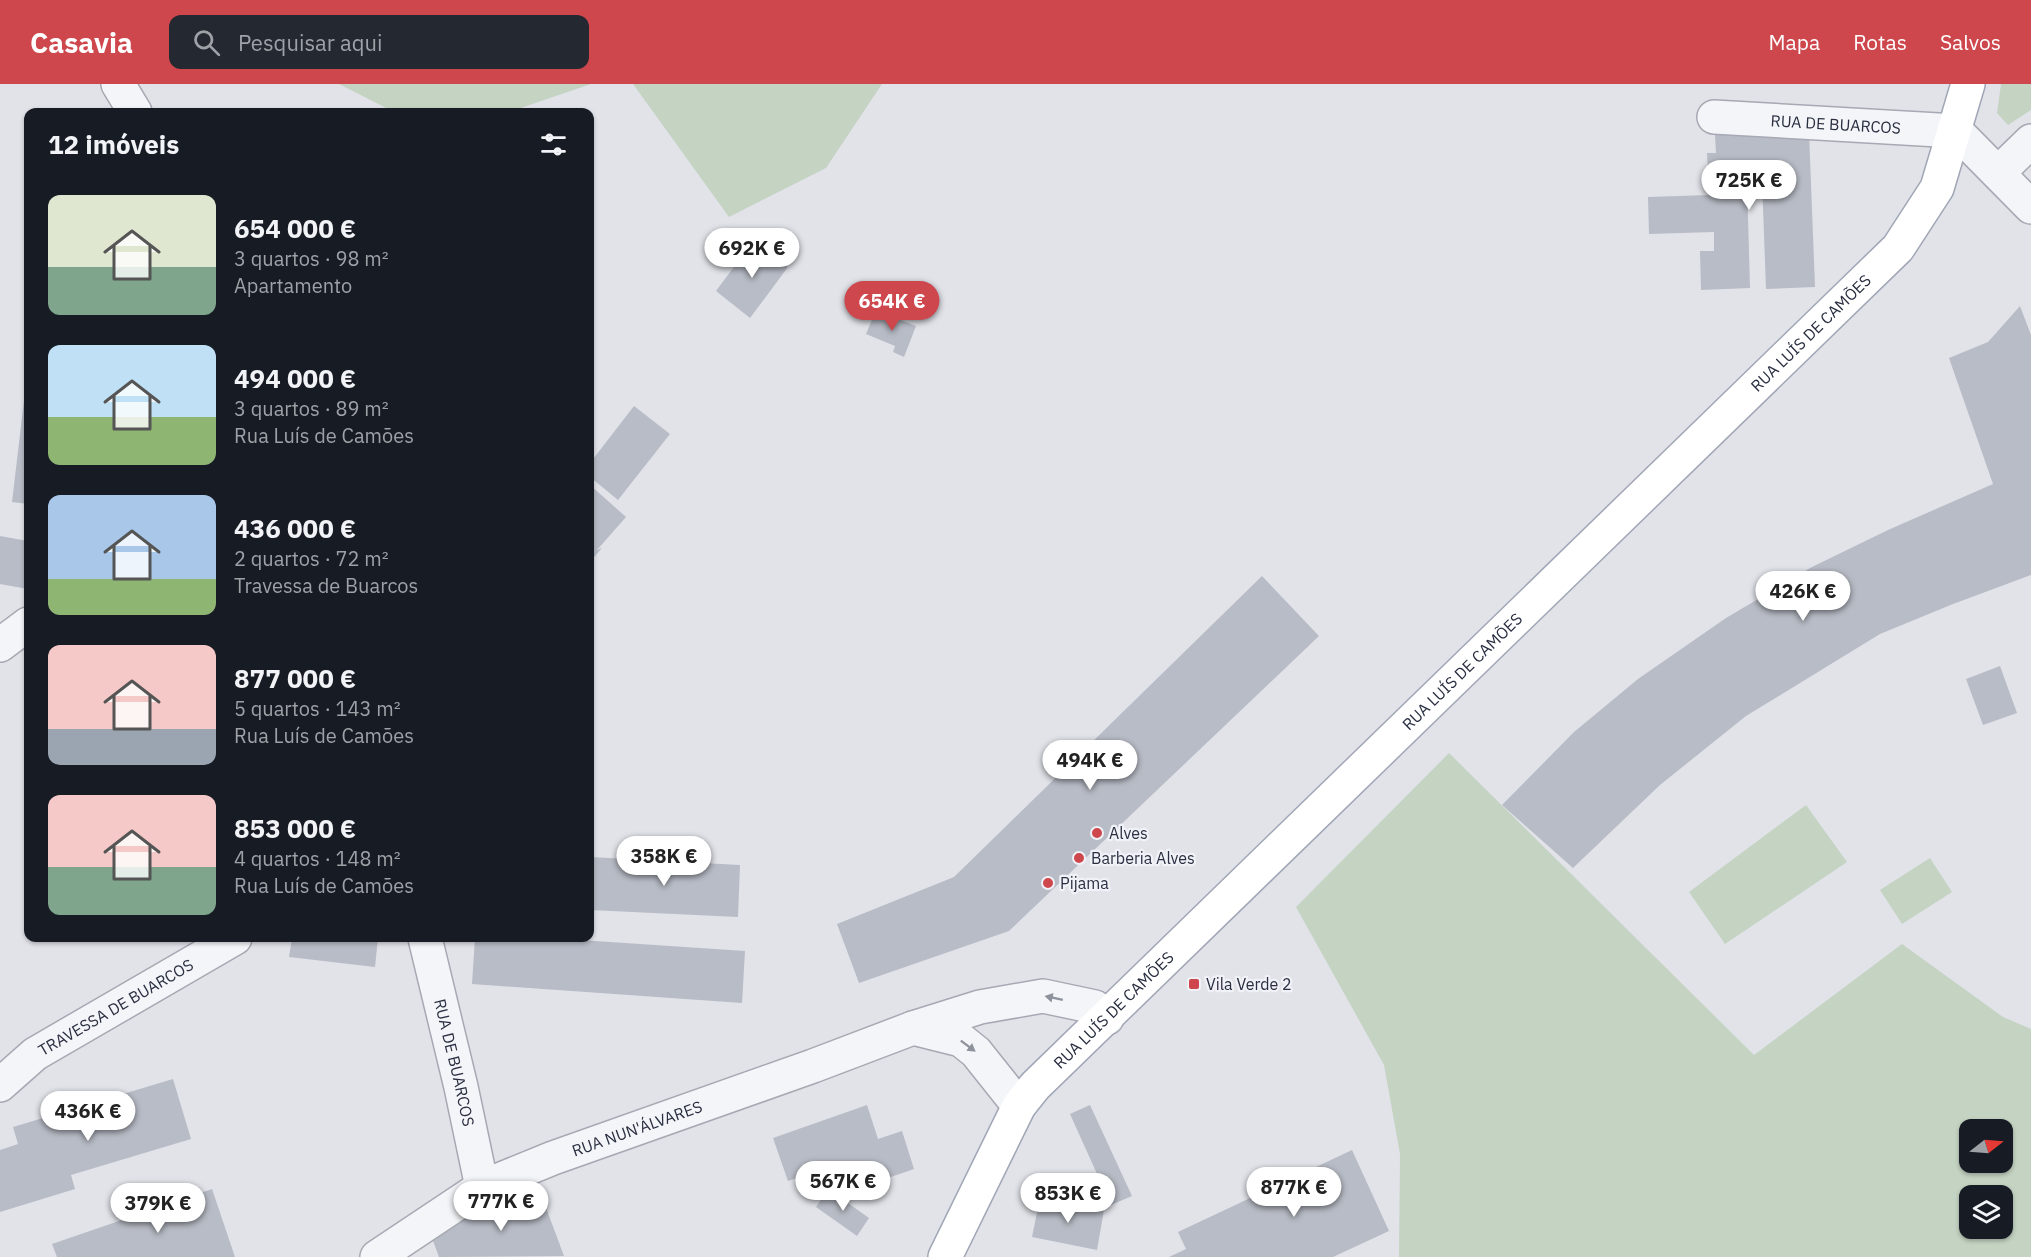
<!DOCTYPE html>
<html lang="pt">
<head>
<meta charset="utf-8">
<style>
	:root { --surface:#171b24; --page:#242831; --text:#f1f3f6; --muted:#9ea1a6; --accent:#cd474d }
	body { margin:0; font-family:"IBM Plex Sans",sans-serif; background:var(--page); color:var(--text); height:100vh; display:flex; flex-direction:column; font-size:22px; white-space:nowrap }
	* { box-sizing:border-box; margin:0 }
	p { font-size:20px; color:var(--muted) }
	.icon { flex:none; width:33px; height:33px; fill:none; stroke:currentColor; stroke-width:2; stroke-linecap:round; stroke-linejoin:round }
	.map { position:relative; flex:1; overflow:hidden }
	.details { position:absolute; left:24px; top:24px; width:570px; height:834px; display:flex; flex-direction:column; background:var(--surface); border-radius:12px; box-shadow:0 2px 4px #0004 }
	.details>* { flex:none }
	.needle { width:39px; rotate:73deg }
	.tools { position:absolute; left:1959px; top:1035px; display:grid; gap:12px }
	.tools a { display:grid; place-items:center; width:54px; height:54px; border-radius:12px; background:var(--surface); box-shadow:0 2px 4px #0004; font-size:30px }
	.price { position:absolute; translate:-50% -51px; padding:0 14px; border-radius:21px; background:#fff; color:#222; font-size:20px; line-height:39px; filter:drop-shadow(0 2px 3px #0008) }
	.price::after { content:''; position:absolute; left:50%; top:36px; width:18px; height:14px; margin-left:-9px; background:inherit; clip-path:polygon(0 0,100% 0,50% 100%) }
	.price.current { background:var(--accent); color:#fff }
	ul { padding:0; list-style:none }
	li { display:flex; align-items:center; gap:18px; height:150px; padding:0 24px }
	li span { display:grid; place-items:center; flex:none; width:168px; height:120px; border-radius:12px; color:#555 }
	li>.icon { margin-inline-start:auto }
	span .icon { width:72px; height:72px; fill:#fffc; stroke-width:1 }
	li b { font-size:26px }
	h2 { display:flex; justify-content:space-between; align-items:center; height:72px; padding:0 24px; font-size:26px }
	header { display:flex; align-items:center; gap:36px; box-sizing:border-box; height:84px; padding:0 30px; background:var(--accent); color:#fff }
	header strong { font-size:28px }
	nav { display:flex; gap:33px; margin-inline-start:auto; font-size:21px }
	.search { width:420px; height:54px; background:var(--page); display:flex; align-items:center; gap:15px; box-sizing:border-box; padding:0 21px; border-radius:12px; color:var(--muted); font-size:22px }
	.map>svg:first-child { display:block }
	.green { fill:#c4d3c2; fill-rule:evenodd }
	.building { fill:#b8bcc6 }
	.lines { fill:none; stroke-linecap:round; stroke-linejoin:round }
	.street-casing { stroke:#a6a9b3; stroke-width:36 }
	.primary-casing { stroke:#a0a6b5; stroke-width:36 }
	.street { stroke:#f4f5f8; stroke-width:33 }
	.primary { stroke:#fff; stroke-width:33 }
	.oneway { fill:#8e929c }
	.poi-dot { fill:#cd474d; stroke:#f0f2f7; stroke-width:2 }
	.labels { text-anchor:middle; stroke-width:4.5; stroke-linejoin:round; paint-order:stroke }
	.street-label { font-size:16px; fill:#292f41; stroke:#f0f2f7 }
	.poi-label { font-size:16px; fill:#292f41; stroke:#f0f2f7; text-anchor:start }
</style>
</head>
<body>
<header>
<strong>Casavia</strong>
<div class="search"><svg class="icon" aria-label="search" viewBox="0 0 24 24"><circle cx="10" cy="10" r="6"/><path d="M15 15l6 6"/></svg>Pesquisar aqui</div>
<nav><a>Mapa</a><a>Rotas</a><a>Salvos</a></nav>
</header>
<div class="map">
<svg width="2031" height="1173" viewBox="0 0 2031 1173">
	<rect width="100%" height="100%" fill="#e1e3e9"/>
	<!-- green -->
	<path class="green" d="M339,0H591L509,28H394Z
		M633,0H882L826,84L729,133Z
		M2001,0H2031V26L2008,41L1997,29Z
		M1449,669L1754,971L1902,860L2003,933L2031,945V1173H1399L1400,1070L1384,981L1296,823ZM1970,1046H2002V1078H1970ZM1970,1112H2002V1144H1970Z
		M1806,721L1847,778L1725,860L1689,808Z
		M1930,774L1952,808L1902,840L1880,806Z"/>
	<!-- building -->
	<path class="building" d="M1809,48L1815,203L1766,205L1762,96L1747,97L1750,204L1701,206L1700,167H1714V148L1649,150L1648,113L1709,111L1707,69H1716L1715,51Z
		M754,156L788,183L750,234L716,207Z
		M2020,222L2031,251V491L1953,520L1880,550L1746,632L1660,701L1573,784L1502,721L1574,648L1638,595L1726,534L1812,483L1888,446L1993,400L1949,274L1988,258Z
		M876,226L916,242L904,273L893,268L895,262L866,250Z
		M27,291H28V420L12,418Z
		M634,322L670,350L618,416L590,393V379Z
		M590,401L626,433L597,466L602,464L590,478Z
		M0,452L28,457V505L0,500Z
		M1262,492L1319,552L1009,847L859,899L837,840L954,793Z
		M2000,582L2017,629L1983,641L1966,595Z
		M590,773L740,781L738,833L590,826Z
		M292,854H378L375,883L289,873Z
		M475,854H550L745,867L742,919L472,900Z
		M173,995L191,1055L71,1091L75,1105L0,1128V1066L18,1060L13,1043Z
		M867,1021L878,1055L902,1047L914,1085L850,1107L841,1079L788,1097L773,1054Z
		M1090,1021L1132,1112L1111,1121L1070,1030Z
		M1352,1066L1389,1147L1333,1173H1169L1186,1165L1178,1148Z
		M212,1105L235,1173H57L52,1160Z
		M539,1105L564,1172L439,1173L429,1146Z
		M828,1105L869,1134L857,1152L816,1123Z
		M1040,1114L1104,1126L1097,1166L1032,1153Z"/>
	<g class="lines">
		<defs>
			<g id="street">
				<path d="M118,0L135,28"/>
				<path id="s1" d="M1714,33L1956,47L2031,123"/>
				<path d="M1998,89L2031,57"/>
				<path d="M0,561L28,540"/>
				<path id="s2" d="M425,854L461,1003L482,1103"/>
				<path d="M913,944L961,956L976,968L1019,1022"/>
				<path id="s3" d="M0,1001L35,970L235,854"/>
				<path id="s4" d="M377,1173L482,1103L553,1074L813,982L913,944L980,923L1043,912L1095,923L1107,934"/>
			</g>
			<g id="primary">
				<path id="s5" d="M945,1173L1019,1022L1035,1002L1898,164L1937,104L1968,0"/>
			</g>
		</defs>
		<!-- street casing -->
		<use href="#street" class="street-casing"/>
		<!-- primary casing -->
		<use href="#primary" class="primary-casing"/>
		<!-- street -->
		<use href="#street" class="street"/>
		<!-- primary -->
		<use href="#primary" class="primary"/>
	</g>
	<!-- one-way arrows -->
	<defs><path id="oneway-solid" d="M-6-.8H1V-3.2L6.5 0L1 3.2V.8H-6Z" transform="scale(1.5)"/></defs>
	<g class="oneway">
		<use href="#oneway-solid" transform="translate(1054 914) rotate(-168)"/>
		<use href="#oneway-solid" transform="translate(968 962) rotate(37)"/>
	</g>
	<!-- markers -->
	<g class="poi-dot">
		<circle cx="1097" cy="749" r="6"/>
		<circle cx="1079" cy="774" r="6"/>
		<circle cx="1048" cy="799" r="6"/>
		<rect x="1188" y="894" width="12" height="12" rx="3"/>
	</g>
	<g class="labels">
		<!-- street labels -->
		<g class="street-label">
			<text dy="6" stroke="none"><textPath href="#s1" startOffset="122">RUA DE BUARCOS</textPath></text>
			<text dy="6" stroke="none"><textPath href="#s5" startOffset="1275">RUA LUÍS DE CAMÕES</textPath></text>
			<text dy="6" stroke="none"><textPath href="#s5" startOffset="789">RUA LUÍS DE CAMÕES</textPath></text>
			<text dy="6" stroke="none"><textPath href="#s3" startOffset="140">TRAVESSA DE BUARCOS</textPath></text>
			<text dy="6" stroke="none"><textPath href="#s5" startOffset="303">RUA LUÍS DE CAMÕES</textPath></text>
			<text dy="6" stroke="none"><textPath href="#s2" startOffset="128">RUA DE BUARCOS</textPath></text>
			<text dy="6" stroke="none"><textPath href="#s4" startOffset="292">RUA NUN'ÁLVARES</textPath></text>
		</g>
		<!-- poi labels -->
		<g class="poi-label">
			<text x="1109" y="755">Alves</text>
			<text x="1091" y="780">Barberia Alves</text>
			<text x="1060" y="805">Pijama</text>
			<text x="1206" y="906">Vila Verde 2</text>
		</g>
	</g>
</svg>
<div class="tools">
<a><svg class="needle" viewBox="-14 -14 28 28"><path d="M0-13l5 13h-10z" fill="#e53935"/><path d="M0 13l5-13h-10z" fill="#9ea1a6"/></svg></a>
<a><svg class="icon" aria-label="layers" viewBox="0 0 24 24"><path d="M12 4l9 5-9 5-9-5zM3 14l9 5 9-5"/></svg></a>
</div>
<b class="price" style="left:1749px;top:127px">725K €</b>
<b class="price" style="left:752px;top:195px">692K €</b>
<b class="price current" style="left:892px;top:248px">654K €</b>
<b class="price" style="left:1803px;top:538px">426K €</b>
<b class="price" style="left:1090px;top:707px">494K €</b>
<b class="price" style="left:664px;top:803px">358K €</b>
<b class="price" style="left:88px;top:1058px">436K €</b>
<b class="price" style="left:843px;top:1128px">567K €</b>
<b class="price" style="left:1294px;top:1134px">877K €</b>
<b class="price" style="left:1068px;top:1140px">853K €</b>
<b class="price" style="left:501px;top:1148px">777K €</b>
<b class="price" style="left:158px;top:1150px">379K €</b>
<section class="details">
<h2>12 imóveis<svg class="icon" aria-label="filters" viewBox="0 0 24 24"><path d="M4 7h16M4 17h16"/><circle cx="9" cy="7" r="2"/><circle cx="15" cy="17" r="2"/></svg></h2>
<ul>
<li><span style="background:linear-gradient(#dfe7d0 60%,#7fa58c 0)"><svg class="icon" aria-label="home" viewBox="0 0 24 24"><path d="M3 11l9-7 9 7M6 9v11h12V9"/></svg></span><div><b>654 000 €</b><p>3 quartos · 98 m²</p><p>Apartamento</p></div></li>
<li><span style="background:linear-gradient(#bfe0f5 60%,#8fb573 0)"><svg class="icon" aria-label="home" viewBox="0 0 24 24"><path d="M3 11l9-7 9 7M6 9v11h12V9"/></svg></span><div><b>494 000 €</b><p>3 quartos · 89 m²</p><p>Rua Luís de Camões</p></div></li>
<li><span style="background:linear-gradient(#a9c7e8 70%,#8fb573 0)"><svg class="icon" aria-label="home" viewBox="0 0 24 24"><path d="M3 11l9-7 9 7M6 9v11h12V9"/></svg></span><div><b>436 000 €</b><p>2 quartos · 72 m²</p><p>Travessa de Buarcos</p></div></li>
<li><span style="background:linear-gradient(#f6c9c9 70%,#9aa5b1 0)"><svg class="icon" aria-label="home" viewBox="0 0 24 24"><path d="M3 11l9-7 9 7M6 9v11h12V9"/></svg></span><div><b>877 000 €</b><p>5 quartos · 143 m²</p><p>Rua Luís de Camões</p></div></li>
<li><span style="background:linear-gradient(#f6c9c9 60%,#7fa58c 0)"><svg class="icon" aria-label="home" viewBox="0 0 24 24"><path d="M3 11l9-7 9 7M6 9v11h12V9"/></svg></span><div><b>853 000 €</b><p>4 quartos · 148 m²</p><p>Rua Luís de Camões</p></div></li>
</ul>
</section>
</div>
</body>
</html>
